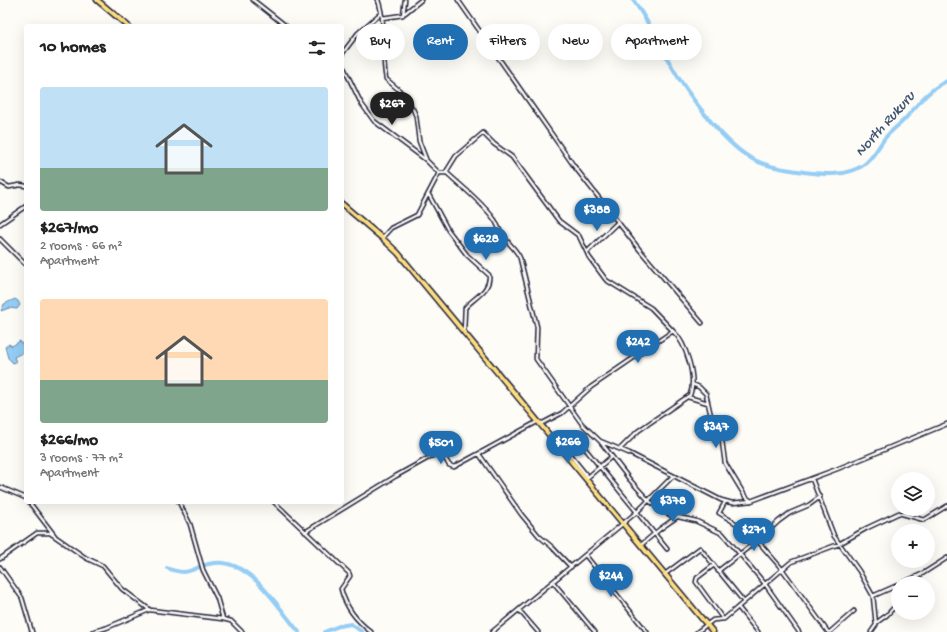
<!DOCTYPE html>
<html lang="en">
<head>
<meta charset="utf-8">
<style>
	:root { --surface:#fff; --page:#f6f6f6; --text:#222; --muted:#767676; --accent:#1f6fb2 }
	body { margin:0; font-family:"Gochi Hand",sans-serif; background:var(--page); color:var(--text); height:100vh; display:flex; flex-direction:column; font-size:15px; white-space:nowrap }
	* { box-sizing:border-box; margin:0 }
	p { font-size:13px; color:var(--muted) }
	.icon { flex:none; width:22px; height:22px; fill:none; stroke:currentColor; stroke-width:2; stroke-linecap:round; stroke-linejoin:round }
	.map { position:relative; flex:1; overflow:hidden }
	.sheet { position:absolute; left:24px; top:24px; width:320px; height:480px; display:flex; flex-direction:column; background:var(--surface); border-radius:4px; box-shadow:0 4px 16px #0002 }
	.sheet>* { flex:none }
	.top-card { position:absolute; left:356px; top:24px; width:380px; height:36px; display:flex; gap:8px }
	.tools { position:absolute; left:891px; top:472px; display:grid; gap:8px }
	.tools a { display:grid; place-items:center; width:44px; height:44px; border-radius:50%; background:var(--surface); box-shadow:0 4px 16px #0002; font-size:20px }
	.price { position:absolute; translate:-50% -34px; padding:0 9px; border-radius:14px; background:var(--accent); color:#fff; font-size:13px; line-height:26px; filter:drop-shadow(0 1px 2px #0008) }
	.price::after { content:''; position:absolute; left:50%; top:24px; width:12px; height:9px; margin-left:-6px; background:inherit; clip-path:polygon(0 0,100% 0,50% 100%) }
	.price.on { background:#222; color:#fff }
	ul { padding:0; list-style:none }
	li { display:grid; align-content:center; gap:8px; height:212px; padding:0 16px }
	li span { display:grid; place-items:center; height:124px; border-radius:4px; color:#555 }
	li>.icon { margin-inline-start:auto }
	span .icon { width:72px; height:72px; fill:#fffc; stroke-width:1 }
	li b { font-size:17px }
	h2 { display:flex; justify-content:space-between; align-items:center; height:48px; padding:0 16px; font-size:17px }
	.chip { padding:0 14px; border-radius:18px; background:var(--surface); box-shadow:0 4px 16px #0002; font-size:14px; line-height:36px }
	.chip.on { background:var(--accent); color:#fff }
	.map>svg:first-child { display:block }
	.water { fill:#95cdf4; stroke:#6789aa }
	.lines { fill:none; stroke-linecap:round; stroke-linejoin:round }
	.river { stroke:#95cdf4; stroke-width:4 }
	.street-casing { stroke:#22223b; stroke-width:5.5 }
	.primary-casing { stroke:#22223b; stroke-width:7 }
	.street { stroke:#fdfcf7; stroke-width:2.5 }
	.primary { stroke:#fedf80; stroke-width:4 }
	.labels { text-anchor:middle; stroke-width:3.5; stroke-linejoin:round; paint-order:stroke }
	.water-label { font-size:15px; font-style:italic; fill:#445572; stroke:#fdfcf7 }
</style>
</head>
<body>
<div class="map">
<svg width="947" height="632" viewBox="0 0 947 632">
	<rect width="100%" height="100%" fill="#fdfcf7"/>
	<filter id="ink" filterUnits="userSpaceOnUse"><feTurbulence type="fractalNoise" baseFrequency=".025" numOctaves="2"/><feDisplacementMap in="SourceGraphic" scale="8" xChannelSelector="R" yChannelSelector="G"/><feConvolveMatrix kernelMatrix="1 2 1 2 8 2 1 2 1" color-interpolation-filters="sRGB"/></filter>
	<g filter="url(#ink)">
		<!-- water -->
		<path class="water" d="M15,299L18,301L20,305L17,309L9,308L1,311L4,304Z
			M20,341L26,351L14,357L16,362L13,363L8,358L5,347L9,344L12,346Z"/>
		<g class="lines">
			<!-- river -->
			<path class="river" d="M633,0C648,20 658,43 671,65C686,92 722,141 749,157C765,167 785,169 804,172C824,174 844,177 862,166C872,160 878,147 885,138C891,131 898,126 905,119C918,104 928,90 947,81
				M167,568C192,578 191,566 214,563C250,558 279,609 299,632
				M324,632L339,626L351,624L362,632"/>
			<defs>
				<path id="street" d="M253,0L286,26
					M378,0C387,26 381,53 386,79L399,90L413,109L416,116L419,141L426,159
					M458,0L574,166L639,249L702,323
					M405,13L421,0
					M382,18L403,15L405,0
					M342,54L358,33L381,13
					M342,64L361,103L374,121L426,160L439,173H447C463,188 481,201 494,219C498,224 499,231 503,236C509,244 516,249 520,258L537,327L536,359L582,424L600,441L629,453L721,500L732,503L751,501L837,469L947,424
					M0,182L9,187L20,185L26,186
					M429,195L448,230L467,255L489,275C491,291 473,298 465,308L464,331
					M0,224L26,206
					M382,238L391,228L417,215L439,173
					M0,239L26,265
					M587,252L618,222
					M692,384L699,387L706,394L713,425L722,441L725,463L745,496L751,501
					M688,397L708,403
					M600,441L630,480L649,501L670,515L696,521L723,534L765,584L799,632
					M620,449L638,431L690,395C697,378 686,343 673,331
					M479,454L521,514L539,536L552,547L571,567
					M588,477L559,441L571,434L574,435L667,549
					M587,478L611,457
					M812,479L834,536L859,571L873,596
					M0,487L26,498
					M29,502L55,536
					M179,502L190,524L203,570L217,598L223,619
					M274,502L349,573L350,576L341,589C346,608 356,620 371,632
					M725,502L719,513L750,532L782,569L828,632
					M305,532L396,476L439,452L442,453L449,465L454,467L537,422L543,423L562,413L591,387L673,331L651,308L606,280L589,257L579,236L559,221L512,157L494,144L483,133L456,156L446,172
					M641,545L660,529L677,517
					M586,556L647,632
					M0,559L37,533H50L86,558L103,566L122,589L150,610L223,619L231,621L242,632
					M714,565L697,578L696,582L723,619
					M0,567L22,598L32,632
					M718,571L758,540L779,521L790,513L809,505L820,497
					M665,574L700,548L744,602
					M553,582L595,632
					M902,583L922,574L947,558
					M738,607L758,632
					M519,610L538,632
					M876,623L887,615L898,603
					M92,632L106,628L149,610
					M492,632L638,511L673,476
					M697,632L713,620L724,619L791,562L839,544L867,528L899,513L924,520L947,506
					M830,632L854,611
					M871,632L876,625L873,596L898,585"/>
				<path id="primary" d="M97,0L128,26
					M342,204L382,238L398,253L713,632"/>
			</defs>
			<!-- street casing -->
			<use href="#street" class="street-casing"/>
			<!-- primary casing -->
			<use href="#primary" class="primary-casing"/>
			<!-- street -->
			<use href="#street" class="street"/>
			<!-- primary -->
			<use href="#primary" class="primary"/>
		</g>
	</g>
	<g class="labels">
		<!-- water labels -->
		<g class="water-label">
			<text transform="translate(884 123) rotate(-48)" y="5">North Rukuru</text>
		</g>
	</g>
</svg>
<div class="tools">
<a><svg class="icon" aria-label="layers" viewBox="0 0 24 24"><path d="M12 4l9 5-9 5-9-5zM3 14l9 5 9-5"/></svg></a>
<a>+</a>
<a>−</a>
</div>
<b class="price on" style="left:392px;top:126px">$267</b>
<b class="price" style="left:597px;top:232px">$388</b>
<b class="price" style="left:486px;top:261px">$628</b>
<b class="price" style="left:638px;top:364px">$242</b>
<b class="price" style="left:716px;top:449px">$347</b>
<b class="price" style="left:568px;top:464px">$266</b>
<b class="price" style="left:441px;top:465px">$501</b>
<b class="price" style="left:673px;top:523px">$378</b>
<b class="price" style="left:754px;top:552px">$271</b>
<b class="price" style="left:611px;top:598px">$244</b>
<div class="top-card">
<a class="chip">Buy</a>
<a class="chip on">Rent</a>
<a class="chip">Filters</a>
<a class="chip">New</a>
<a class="chip">Apartment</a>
</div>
<section class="sheet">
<h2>10 homes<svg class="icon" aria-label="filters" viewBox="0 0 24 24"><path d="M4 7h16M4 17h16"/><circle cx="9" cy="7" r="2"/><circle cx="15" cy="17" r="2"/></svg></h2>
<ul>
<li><span style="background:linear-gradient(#bfe0f5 65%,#7fa58c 0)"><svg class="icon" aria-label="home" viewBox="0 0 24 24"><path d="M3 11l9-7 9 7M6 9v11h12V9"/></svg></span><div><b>$267/mo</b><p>2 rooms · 66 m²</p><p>Apartment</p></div></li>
<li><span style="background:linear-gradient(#ffd9b3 65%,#7fa58c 0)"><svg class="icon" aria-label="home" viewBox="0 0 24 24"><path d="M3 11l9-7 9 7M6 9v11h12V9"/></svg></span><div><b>$266/mo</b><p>3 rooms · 77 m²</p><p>Apartment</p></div></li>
</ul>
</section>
</div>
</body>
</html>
